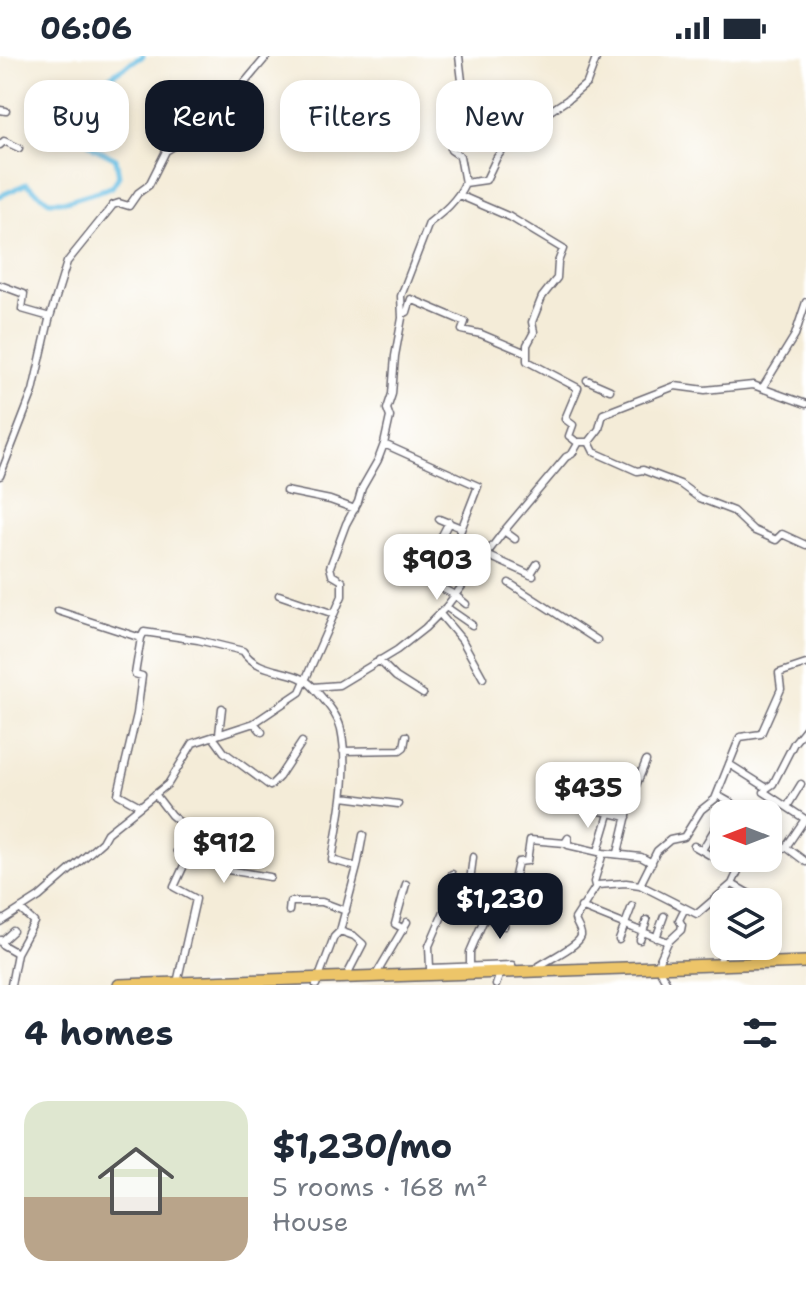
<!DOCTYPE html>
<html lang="en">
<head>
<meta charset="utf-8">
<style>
	:root { --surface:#fff; --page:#f2f2f3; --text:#1f2937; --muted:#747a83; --line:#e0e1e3; --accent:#111827 }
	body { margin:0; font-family:"Shantell Sans",sans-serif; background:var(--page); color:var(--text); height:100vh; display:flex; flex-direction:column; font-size:30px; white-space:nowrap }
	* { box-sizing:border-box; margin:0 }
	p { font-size:26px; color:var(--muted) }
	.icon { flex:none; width:44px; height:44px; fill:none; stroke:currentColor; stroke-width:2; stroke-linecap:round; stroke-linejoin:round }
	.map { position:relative; height:929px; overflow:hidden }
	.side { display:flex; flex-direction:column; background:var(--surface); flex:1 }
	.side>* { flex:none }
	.top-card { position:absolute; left:24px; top:24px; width:758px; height:72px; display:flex; gap:16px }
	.needle { width:52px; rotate:270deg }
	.tools { position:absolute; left:710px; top:744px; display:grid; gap:16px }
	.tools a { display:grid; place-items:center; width:72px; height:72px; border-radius:16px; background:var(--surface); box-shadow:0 4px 12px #0003; font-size:40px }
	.price { position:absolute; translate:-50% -68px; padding:0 18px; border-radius:16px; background:#fff; color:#222; font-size:26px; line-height:52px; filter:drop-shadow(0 2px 4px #0008) }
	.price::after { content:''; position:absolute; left:50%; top:48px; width:24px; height:18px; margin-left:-12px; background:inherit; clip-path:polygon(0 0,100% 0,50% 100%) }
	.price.selected { background:var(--accent); color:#fff }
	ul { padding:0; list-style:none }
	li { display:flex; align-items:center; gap:24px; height:200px; padding:0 24px }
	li+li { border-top:2px solid var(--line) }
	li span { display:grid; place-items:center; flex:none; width:224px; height:160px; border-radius:24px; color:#555 }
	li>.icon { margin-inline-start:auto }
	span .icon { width:96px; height:96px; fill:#fffc; stroke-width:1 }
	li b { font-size:34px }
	h2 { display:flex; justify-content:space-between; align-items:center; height:96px; padding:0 24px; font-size:34px }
	.pill { padding:0 28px; border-radius:24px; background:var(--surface); box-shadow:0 4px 12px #0003; font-size:28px; line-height:72px }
	.pill.selected { background:var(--accent); color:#fff }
	.status { display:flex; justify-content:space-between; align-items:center; height:56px; padding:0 40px; background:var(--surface); direction:ltr }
	.status svg { height:22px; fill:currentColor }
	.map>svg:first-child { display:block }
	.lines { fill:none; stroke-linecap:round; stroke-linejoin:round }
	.river { stroke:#67bfe4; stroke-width:5 }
	.minor-casing { stroke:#6c6972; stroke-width:9 }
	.highway-casing { stroke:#6c6972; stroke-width:14 }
	.minor { stroke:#fff; stroke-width:6 }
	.highway { stroke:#edc569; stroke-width:11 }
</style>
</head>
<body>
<div class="status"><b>06:06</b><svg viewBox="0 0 49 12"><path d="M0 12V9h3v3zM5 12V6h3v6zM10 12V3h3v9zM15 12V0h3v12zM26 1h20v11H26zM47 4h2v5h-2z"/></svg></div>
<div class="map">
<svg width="806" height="929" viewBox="0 0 806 929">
	<rect width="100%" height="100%" fill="#fff"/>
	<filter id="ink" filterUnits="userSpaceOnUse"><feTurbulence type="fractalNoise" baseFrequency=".0125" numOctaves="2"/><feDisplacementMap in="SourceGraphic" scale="16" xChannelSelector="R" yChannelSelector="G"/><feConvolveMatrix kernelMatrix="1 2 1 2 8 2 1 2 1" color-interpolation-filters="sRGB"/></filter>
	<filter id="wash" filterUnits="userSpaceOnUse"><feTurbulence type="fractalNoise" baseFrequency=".006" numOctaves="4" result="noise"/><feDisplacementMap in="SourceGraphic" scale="32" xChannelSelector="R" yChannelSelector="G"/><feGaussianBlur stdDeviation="1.8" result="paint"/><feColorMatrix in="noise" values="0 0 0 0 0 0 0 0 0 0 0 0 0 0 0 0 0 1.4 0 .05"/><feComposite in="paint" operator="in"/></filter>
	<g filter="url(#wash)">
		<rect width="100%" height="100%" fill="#f4ecd8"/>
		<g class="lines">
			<!-- river -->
			<path class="river" d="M0,140L26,128L49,145H66L112,131L119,120L116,103L94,92L81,78C79,36 109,20 143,0"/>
		</g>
	</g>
	<g filter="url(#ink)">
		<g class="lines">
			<defs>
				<path id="minor" d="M459,0L462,25L451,94L460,100L465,127
					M0,54L6,55
					M0,89L4,85L19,92
					M459,139L510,161L563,193L558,206L557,222L542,241L532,266L534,276L527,289V305L578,332L565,363L573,369L569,380L578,387
					M0,229L24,238L22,253L50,261
					M402,258L407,256L411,243L465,266L462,274L481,278L526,297
					M587,324L610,334
					M763,331L795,279L806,246
					M589,386L594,396L637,415L643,414L680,428L699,442L733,455L753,474L776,484L782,478L806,489
					M384,388L478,430L459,479L489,500L533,520
					M0,420L33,335L49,264L67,206L113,149L119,147L129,150L138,137L149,129L166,95L210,68L267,0
					M286,435L330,444L355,453
					M439,463L461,472
					M449,466L420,521L455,539L466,548
					M504,475L515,483
					M530,519L537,508
					M428,525L436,507
					M509,527L597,584
					M279,539L334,558
					M446,551L472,569
					M58,555L141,582L144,576L198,584L243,595C259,620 296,611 313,631L339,629L397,594L425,572L446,551L504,475L566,401L572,398L579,386H589L599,373L603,358L675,330L705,334L753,329L806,348
					M440,558L462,584L483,622
					M379,604L396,621L423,638
					M313,631C324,644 337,657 341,673C350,717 339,761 332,804L357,811L340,875L334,881L316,929
					M254,667L262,676
					M219,678L222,652
					M213,681L224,696L270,730L279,721L302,686
					M343,695L400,694L404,691L406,680
					M729,708L767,732L764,736L805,763L786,791L768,799
					M767,732L773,728L794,687L806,672
					M155,738L171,759L190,775
					M717,739L740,752
					M343,741L398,748
					M140,750L118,738L137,658L142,620L135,618L141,582
					M787,751L801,728
					M592,753L627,761
					M768,778L783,792
					M568,783V789L603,797L594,826L595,830
					M694,790L720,805
					M786,791L806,806
					M702,794L722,761
					M598,795L609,758
					M603,797L641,801L652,807
					M618,797L631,742L646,705
					M186,800L213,807L222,813L270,821
					M762,802H764
					M357,811L363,779
					M732,828L753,840L755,846
					M640,829L697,858L732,828L744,802
					M581,851L668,886
					M449,853L452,818
					M289,855L290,846H322L346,855
					M466,857L473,801
					M475,859L477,845
					M0,866L39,841L102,786L107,777L168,728L193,687L254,667L300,636L342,540V525L332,519L330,511L346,468L358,446L362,432L378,404L384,388L390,361L387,353L392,338L395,300L402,262L401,240L429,167C443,156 457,145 465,127L486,124L497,101L515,78L567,44L587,27L597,0
					M404,873L395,868L406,828
					M340,875L354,880L363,888L346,921
					M656,882L664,860
					M0,884L3,889L17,897
					M619,884L632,850
					M640,884L647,864
					M1,886L13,875
					M719,909L724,890
					M470,910V896L485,861
					M657,910L668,886L681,874L682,869L679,864L685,852
					M430,912L429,890L445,853L485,861L504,870L518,806L527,805L530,784L565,787L568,782
					M430,912L512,909L514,916
					M533,914C543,906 578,891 581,880C582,875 576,868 575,863L597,829L626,827L640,829L657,795L670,784L684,781L701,754L715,743L740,681L761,678L781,633L779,617L806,608
					M660,915L668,929
					M374,922L407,866
					M177,927L196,843L174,831L187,803L177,795L195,768
					M11,929L17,897L34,866L20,853
					M496,929L499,920"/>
				<path id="highway" d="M119,929L806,906"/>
			</defs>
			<!-- minor casing -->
			<use href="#minor" class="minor-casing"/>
			<!-- highway casing -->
			<use href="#highway" class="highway-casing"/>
			<!-- minor -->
			<use href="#minor" class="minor"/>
			<!-- highway -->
			<use href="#highway" class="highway"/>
		</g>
	</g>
</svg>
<div class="tools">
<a><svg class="needle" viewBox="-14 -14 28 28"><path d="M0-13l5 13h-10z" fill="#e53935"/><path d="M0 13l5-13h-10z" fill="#747a83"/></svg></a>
<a><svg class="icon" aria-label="layers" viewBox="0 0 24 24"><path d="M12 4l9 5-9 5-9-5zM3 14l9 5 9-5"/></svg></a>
</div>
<b class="price" style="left:437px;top:546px">$903</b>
<b class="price" style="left:588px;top:774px">$435</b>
<b class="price" style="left:224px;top:829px">$912</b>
<b class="price selected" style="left:500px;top:885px">$1,230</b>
<div class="top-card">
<a class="pill">Buy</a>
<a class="pill selected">Rent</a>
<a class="pill">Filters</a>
<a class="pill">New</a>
</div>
</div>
<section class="side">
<h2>4 homes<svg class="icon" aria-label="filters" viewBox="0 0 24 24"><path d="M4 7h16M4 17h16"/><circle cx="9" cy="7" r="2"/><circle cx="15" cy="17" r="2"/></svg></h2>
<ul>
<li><span style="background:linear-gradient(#dfe7d0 60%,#b9a48a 0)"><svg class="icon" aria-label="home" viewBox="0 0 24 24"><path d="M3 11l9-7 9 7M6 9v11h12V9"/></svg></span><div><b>$1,230/mo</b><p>5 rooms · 168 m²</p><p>House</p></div></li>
</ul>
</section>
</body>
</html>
